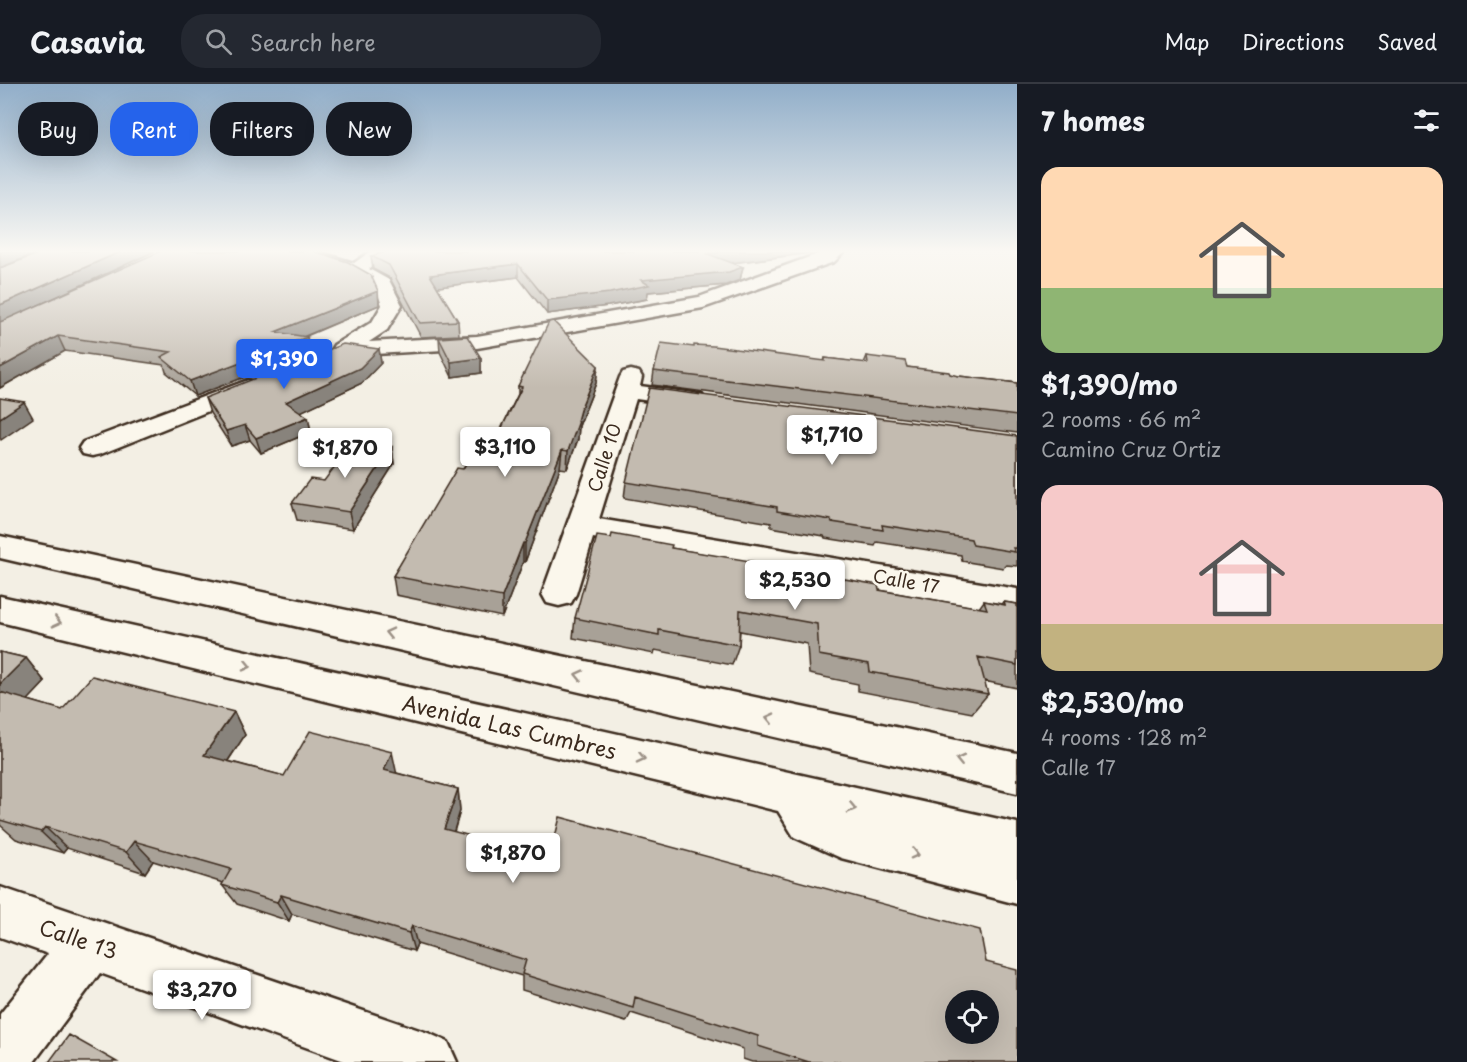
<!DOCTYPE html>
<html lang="en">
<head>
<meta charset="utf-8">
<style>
	:root { --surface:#171b24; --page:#242831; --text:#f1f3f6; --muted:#9ea1a6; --line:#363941; --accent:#2563eb }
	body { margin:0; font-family:"Playpen Sans",sans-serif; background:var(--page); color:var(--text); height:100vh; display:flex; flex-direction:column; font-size:22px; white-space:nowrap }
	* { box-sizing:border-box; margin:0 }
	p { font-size:20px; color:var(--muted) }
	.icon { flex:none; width:33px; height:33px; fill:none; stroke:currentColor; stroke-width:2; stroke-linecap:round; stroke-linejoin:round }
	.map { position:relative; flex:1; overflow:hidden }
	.details { display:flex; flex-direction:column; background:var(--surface); width:450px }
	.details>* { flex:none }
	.top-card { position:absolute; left:18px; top:18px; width:570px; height:54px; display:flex; gap:12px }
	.fabs { position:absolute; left:945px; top:906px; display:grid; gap:12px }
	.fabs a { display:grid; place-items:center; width:54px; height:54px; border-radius:50%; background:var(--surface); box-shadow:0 6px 24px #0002; font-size:30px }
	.price { position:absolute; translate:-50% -51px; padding:0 14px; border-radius:6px; background:#fff; color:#222; font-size:20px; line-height:39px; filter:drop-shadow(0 2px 3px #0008) }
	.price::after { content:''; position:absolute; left:50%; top:36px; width:18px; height:14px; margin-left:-9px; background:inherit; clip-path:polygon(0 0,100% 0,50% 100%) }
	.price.on { background:var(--accent); color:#fff }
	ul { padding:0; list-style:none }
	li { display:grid; align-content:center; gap:12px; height:318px; padding:0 24px }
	li span { display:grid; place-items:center; height:186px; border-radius:18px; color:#555 }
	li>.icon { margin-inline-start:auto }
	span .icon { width:108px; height:108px; fill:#fffc; stroke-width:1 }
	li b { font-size:26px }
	h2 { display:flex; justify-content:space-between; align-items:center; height:72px; padding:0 24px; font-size:26px }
	.pill { padding:0 21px; border-radius:24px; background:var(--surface); box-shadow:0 6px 24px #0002; font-size:21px; line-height:54px }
	.pill.on { background:var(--accent); color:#fff }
	header { display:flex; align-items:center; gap:36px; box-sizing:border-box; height:84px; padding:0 30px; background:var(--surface); border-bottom:2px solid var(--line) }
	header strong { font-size:28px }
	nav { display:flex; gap:33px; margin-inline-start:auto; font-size:21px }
	.search { width:420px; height:54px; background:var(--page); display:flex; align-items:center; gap:15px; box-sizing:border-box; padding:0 21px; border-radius:24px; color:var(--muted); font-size:22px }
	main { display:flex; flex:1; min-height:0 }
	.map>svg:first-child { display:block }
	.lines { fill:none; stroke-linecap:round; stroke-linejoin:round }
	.minor-casing { stroke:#3b2a1e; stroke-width:5 }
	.highway-casing { stroke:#3b2a1e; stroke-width:5 }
	.minor { fill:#fbf7ec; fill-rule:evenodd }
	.highway { fill:#fbf7ec; fill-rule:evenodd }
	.wall { fill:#a8a197; stroke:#3b2a1e; stroke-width:1.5 }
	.shaded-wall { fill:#88837b; stroke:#3b2a1e; stroke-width:1.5 }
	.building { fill:#c3bbb0; stroke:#3b2a1e; stroke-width:1.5; fill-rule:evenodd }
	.oneway { stroke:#9b9085 }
	.labels { text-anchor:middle; stroke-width:5; stroke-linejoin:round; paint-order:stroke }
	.street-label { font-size:18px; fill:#3b2a1e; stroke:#fbf7ec }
	.near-street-label { font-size:21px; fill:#3b2a1e; stroke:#fbf7ec }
</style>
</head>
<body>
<header>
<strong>Casavia</strong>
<div class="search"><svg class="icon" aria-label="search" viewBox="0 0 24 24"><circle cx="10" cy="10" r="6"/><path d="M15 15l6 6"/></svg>Search here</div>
<nav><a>Map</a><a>Directions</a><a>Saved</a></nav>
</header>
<main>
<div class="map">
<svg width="1017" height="978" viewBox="0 0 1017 978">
	<rect width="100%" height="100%" fill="#f3efe4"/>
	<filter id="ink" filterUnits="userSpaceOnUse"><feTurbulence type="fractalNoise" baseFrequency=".0167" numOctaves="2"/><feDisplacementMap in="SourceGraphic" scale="12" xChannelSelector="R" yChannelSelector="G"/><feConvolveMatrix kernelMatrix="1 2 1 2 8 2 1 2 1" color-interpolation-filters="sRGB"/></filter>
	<g filter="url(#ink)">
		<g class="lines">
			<defs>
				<path id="minor" d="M288,167H315L354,179L371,167H390L369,185L389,196L402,221L387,246L369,258L477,252L699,213L826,167H845L834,178L703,224L477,264L342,272L334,271L331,266L334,261L372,238L382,221L375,203L351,189L290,171Z
					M631,286L639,288L642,293L640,302L693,309L702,311L705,316L702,321L693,323L636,315L599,435L1017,505V531L593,454L576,510L571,519L559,522L547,519L542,510L620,293L623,288Z
					M248,296L256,298L260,303L256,308L101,370L92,372L83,370L79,364L83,358Z
					M0,803L428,949L448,958L457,978H347L100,889L34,978H0V930L48,870L0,853Z"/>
				<path id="highway" d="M0,452L1017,669V709L0,474Z
					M0,512L1017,739V820L841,774L794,753L778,727L0,538Z"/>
			</defs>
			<!-- minor casing -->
			<use href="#minor" class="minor-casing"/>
			<!-- highway casing -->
			<use href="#highway" class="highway-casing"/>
			<!-- minor -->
			<use href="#minor" class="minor"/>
			<!-- highway -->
			<use href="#highway" class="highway"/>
		</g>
		<!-- wall -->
		<path class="wall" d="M155,167L33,223L378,207L379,221L304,253H307L310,268L195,312L166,288L164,281L65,267L0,304V184Z
			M810,169L732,179L743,183L740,196L726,201L648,208L647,215L608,222L547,230L518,193L437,203L458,237L459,251L421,253L390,194L373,185L371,172Z
			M439,254L481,274V289L452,293L440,268Z
			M379,265L381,279L362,299L300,328L308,333L311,348L261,369L250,356L231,362L210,329L205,314Z
			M867,272L907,283L959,292L1017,299V349L652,301L654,287L824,277L825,274L864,279Z
			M598,282L596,299L579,342L578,355L567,385L560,384L525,478H523L502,533L396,511L393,492L463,385L487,374L518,310V302Z
			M1017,352V482L1006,481L1003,484L962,477L961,471L877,458L875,462L825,454L824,452L771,443V439L624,414L626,398Z
			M392,363L394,380L353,445L297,436L292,419L324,397Z
			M671,464L806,488L879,506L979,524L984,517L1002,520L1004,518L1017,520V604L984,597L988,610L972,629L858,607V600L809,590L807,560L740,547L739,561L732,581L655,566L654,570L573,554L575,534Z
			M0,568L26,574L45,598L28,616L62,626L234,628L245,651L228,677L284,692L397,689L458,705L460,727L454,748L550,773L986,878L1017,978H752L743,975V965L631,929L626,938L522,906V892L417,860L414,867L292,830L289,837L237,820L222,801L223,799L153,777L145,789L67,764L63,769L16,755L0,741Z"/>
		<!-- shaded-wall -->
		<path class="shaded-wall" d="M3,167H41L0,184V168Z
			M122,167H155L0,239V221Z
			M727,167H812L810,169L706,182L708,170Z
			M518,180V193L431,204L430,191Z
			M743,183L740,196L726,201L648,208L647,215L608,222L547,230V216L641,196Z
			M378,207L379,221L279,263L275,248Z
			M58,252L65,267L0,304V284Z
			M307,253L310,268L195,312L190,297Z
			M379,265L381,279L362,299L290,333L286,318Z
			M481,274V289L452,293L451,278Z
			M598,282L596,299L579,342L578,355L567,385L568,367L580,326Z
			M24,318L33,334L1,356L0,354V334Z
			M308,333L311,348L261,369L256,354Z
			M245,341L250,356L231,362L226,347Z
			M392,363L394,380L353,445L349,428Z
			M562,366L560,384L525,478V459Z
			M523,459V478L502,533V513Z
			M26,574L45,598L15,630L0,614V600Z
			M234,628L245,651L217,693L204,671Z
			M392,668L397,691L384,686Z
			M458,705L460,727L448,766L444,745Z
			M45,743L67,764L63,769L41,748Z
			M134,757L153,777L145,789L126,768Z
			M281,811L292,830L289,837L277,818Z
			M412,842L417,860L414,867L409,849Z"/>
		<!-- building -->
		<path class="building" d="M46,167H122L0,221V184Z
			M161,167H313L348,178L371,191L378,207L275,248L307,253L190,297L161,273L171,268L58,252L0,284V238Z
			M389,167H727L708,170L743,183L729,188L641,196L649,201L610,209L547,216L518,180L430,191L458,237L420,239L389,181L371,172Z
			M553,237L598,282L580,326L577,337H579L568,367L562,366L525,459H523L502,513L393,492L457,384L463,385L471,371L487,374L522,303L518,302L549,238Z
			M467,252L481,274L451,278L439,254Z
			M661,259L694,263V261L713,262L825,277V274L868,279L867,272L905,277L907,283L949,288L950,290L959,292L1017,299V332L654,287Z
			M343,260L379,265L360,284L286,318L308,333L256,354L245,341L226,347L205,314Z
			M649,304L1017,352V464H1013L1015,468L973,461L971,455L882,441L883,446L832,438L831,436L777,427V423L626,398Z
			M0,314L24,318L0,334Z
			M353,358L392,363L349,428L292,419L310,395L324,397Z
			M612,450L672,461L671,464L805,486L806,488L878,501L879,506L987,525L984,517L1005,521L1004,518L1017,520V581L978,573L988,610L870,588L869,580L819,571L817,540L740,526L739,561L659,546V551L575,534L597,452L611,454Z
			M0,568L26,574L0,600Z
			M92,592L234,628L204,671L284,692L310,647L392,668L384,686L458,705L444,745L550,773L560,733L980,846L986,878L1017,886V978H809L758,962V952L635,913L633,924L522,890L526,876L412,842L409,849L281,811L277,818L222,801L231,785L134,757L126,768L45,743L41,748L0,736V608L62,626ZM956,916H988V950H956Z
			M69,951L117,978H49Z"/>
		<!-- one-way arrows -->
		<defs><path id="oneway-chevron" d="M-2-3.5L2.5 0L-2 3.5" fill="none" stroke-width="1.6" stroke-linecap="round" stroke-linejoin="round" transform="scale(1.5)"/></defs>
		<g class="oneway">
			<use href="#oneway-chevron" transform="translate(57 538) rotate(13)"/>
			<use href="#oneway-chevron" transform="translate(389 549) rotate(-167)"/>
			<use href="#oneway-chevron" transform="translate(247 582) rotate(13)"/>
			<use href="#oneway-chevron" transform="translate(579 591) rotate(-167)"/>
			<use href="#oneway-chevron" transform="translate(770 634) rotate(-167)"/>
			<use href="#oneway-chevron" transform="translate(641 674) rotate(13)"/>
			<use href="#oneway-chevron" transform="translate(960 676) rotate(-167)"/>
			<use href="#oneway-chevron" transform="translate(852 724) rotate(13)"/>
			<use href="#oneway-chevron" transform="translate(915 770) rotate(14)"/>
		</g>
	</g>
	<!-- sky -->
	<linearGradient id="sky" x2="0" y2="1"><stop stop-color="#91aec9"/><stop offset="0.55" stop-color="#faf8f3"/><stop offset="1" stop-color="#faf8f3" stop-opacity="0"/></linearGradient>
	<rect width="1017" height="304" fill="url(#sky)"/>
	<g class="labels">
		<!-- street labels -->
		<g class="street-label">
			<text transform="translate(605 374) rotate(-72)" y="6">Calle 10</text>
			<text transform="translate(906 498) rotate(10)" y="6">Calle 17</text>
		</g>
		<!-- near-street labels -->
		<g class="near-street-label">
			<text transform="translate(509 644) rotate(13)" y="7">Avenida Las Cumbres</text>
			<text transform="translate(78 856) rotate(19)" y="7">Calle 13</text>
		</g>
	</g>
</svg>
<div class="fabs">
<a><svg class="icon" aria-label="locate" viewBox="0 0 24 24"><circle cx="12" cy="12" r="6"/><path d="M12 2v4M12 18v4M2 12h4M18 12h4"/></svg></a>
</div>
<b class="price on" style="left:284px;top:306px">$1,390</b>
<b class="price" style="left:832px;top:382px">$1,710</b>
<b class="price" style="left:505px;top:394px">$3,110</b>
<b class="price" style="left:345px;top:395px">$1,870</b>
<b class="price" style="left:795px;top:527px">$2,530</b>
<b class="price" style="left:513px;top:800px">$1,870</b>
<b class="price" style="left:202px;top:937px">$3,270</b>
<div class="top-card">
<a class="pill">Buy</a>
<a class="pill on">Rent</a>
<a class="pill">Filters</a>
<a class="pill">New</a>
</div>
</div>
<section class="details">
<h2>7 homes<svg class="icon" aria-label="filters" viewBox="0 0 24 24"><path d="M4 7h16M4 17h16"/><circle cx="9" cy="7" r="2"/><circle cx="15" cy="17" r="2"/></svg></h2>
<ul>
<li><span style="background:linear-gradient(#ffd9b3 65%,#8fb573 0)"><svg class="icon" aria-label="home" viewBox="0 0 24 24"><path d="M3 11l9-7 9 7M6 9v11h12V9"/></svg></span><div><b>$1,390/mo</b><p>2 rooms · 66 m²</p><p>Camino Cruz Ortiz</p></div></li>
<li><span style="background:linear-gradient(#f6c9c9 75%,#c2b280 0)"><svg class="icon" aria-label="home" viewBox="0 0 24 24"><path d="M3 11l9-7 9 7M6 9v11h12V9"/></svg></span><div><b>$2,530/mo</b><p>4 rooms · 128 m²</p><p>Calle 17</p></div></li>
</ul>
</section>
</main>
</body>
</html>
